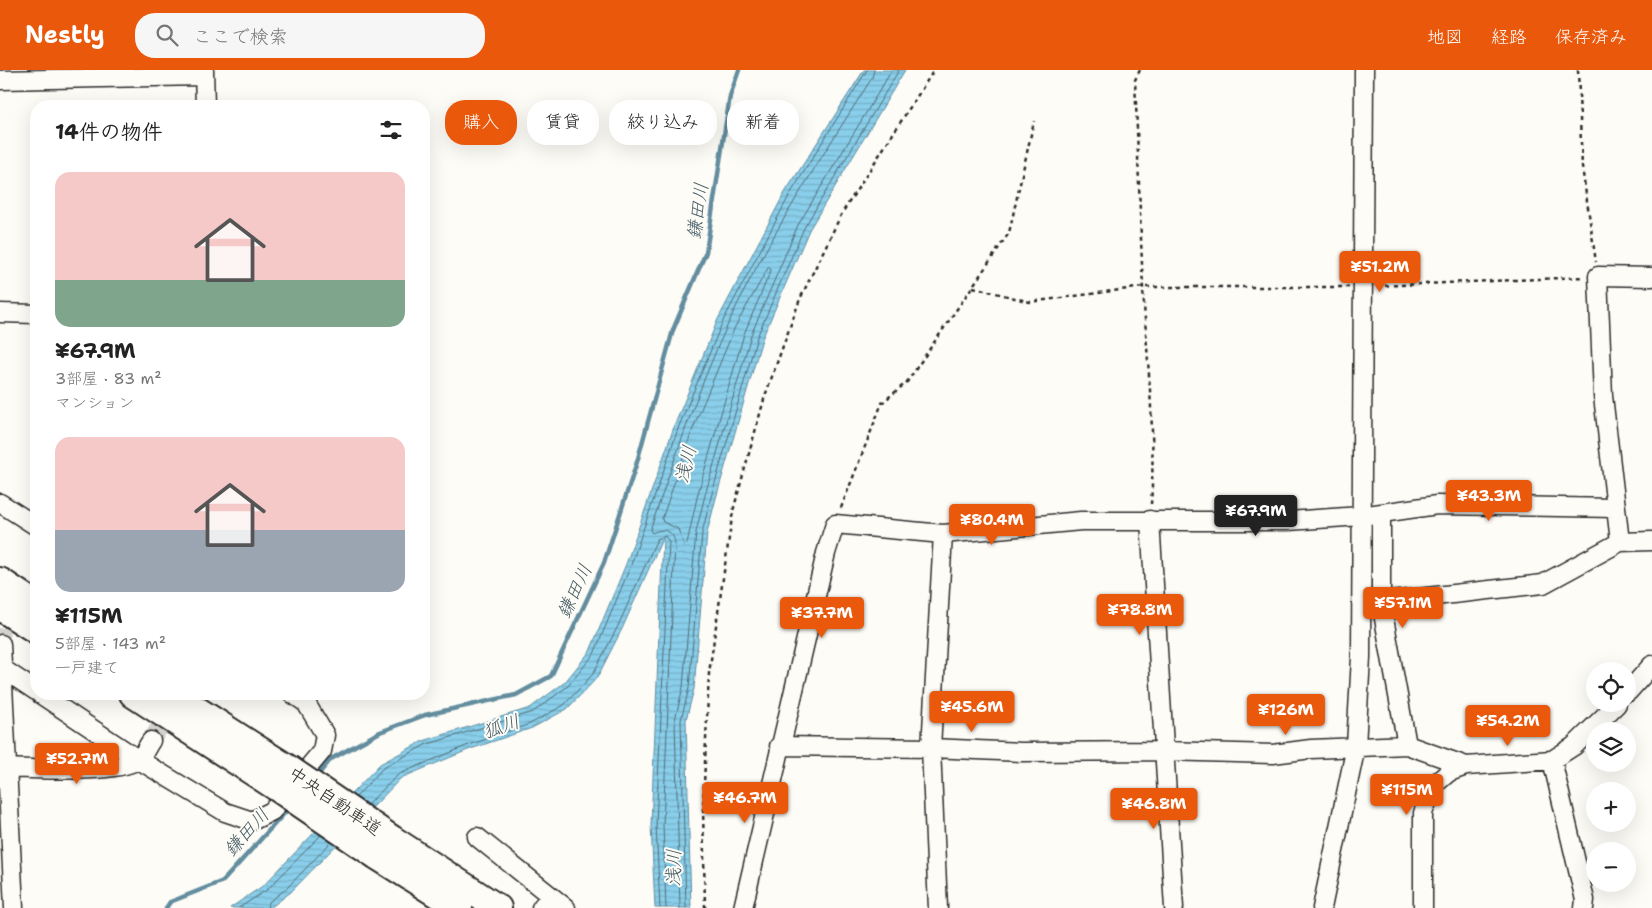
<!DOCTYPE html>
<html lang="ja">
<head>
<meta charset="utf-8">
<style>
	:root { --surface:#fff; --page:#f6f6f6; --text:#222; --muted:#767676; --accent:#ea580c }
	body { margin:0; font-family:"Shantell Sans","Klee One",sans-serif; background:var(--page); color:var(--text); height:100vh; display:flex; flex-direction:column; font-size:19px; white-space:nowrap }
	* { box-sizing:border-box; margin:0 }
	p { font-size:16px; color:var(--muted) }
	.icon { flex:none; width:28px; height:28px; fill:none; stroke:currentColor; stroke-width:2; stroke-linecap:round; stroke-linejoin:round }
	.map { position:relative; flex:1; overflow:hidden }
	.panel { position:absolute; left:30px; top:30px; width:400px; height:600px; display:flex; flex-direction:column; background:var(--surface); border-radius:20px; box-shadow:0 5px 20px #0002 }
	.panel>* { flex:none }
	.hud { position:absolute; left:445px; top:30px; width:475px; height:45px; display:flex; gap:10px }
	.controls { position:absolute; left:1586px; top:592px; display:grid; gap:10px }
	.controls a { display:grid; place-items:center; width:50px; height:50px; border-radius:50%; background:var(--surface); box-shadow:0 5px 20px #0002; font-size:25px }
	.price { position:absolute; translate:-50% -42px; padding:0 11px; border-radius:5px; background:var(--accent); color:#fff; font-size:16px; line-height:32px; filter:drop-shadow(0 1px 2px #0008) }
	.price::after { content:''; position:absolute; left:50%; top:30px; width:15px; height:11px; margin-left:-8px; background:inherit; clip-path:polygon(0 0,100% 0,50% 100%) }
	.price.selected { background:#222; color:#fff }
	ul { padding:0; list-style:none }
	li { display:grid; align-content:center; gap:10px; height:265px; padding:0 25px }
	li span { display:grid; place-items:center; height:155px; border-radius:15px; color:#555 }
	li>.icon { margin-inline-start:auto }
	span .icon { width:90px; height:90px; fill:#fffc; stroke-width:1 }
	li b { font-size:21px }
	h2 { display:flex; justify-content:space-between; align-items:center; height:60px; padding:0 25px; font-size:21px }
	.chip { padding:0 18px; border-radius:20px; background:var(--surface); box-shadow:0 5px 20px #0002; font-size:18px; line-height:45px }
	.chip.selected { background:var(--accent); color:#fff }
	header { display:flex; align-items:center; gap:30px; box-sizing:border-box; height:70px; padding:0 25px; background:var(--accent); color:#fff }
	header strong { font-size:24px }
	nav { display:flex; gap:28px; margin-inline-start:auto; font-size:18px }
	.search { width:350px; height:45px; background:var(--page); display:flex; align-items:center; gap:12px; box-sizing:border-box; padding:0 18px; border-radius:20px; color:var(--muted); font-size:19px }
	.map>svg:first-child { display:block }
	.water { fill:url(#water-rules); stroke:#638d9e }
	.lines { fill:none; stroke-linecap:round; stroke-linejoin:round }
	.shore { stroke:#516c77; stroke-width:1 }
	.stream { stroke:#638d9e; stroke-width:4.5 }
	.minor-tunnel { stroke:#d3d2ce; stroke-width:18; stroke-dasharray:18 9; stroke-linecap:butt }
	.minor-casing { stroke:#2b2b2b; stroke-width:21 }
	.highway-casing { stroke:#2b2b2b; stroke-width:30 }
	.path { stroke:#2b2b2b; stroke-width:2.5; stroke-dasharray:4 4; stroke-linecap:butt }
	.minor { stroke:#fdfcf7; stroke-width:18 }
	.highway { stroke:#fdfcf7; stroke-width:26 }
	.highway-bridge-casing { stroke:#2b2b2b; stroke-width:30; stroke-linecap:butt }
	.highway-bridge { stroke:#fdfcf7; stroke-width:26 }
	.labels { text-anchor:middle; stroke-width:4; stroke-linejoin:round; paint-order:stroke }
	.street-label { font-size:18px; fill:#2b2b2b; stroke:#fdfcf7 }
	.water-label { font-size:19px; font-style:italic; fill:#475c64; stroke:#fdfcf7 }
</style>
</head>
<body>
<header>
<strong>Nestly</strong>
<div class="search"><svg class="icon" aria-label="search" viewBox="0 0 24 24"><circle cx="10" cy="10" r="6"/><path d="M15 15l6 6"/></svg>ここで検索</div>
<nav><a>地図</a><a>経路</a><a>保存済み</a></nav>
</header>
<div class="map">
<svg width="1652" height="838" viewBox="0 0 1652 838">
	<defs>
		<pattern id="water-rules" width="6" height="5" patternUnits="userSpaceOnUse" patternTransform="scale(1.25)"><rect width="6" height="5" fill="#89ceea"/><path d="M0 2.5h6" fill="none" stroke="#76b1c9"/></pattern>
	</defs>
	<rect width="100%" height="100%" fill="#fdfcf7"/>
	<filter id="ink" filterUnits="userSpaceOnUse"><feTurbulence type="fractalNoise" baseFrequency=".02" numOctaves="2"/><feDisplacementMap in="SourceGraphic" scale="10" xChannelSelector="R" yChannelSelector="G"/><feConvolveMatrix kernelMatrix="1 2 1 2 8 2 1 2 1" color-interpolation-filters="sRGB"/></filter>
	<g filter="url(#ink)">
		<!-- water -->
		<path class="water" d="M864,0H905L809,160L762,269L716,428L707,463L694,619L686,650L691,838H655L651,755L663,467L622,559L597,608L567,639L532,658L468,680L401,708L291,822L270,838H230L264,815L380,694L423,671L530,638L565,612L590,581L626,494L675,354L718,249L784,124Z"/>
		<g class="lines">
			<!-- shore -->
			<path class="shore" d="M769,197L771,200L744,264L698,423L687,474L684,475L678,459L663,452L662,449L692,361L735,257Z
				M356,727L383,698L425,675L533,642L568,616L594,584L631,495L679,356L723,251L789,126L867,0
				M367,735L399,704L466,676L530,654L564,635L593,604L618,556L657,469L665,466L669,472L656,755L660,838
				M239,838L268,819L321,765
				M267,838L269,832L287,818L331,772
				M666,838L663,755L675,472C672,459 662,458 652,463L650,460C674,391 697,321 728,254C768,168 821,88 872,8L874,0
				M680,838L675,650L683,617L696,462L705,425L751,265L798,155L892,0
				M686,838L681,650L689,618L702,463L711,427L757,267L804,158L899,0"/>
			<!-- stream -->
			<path class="stream" d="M316,707L331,689L380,662L425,645L516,625L551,606L604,493L637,392L673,260L706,182L730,26L739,0
				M166,838L170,832L223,811L290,737"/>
			<!-- minor-tunnel -->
			<path class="minor-tunnel" d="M0,558L1,574
				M151,671L172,637"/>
			<defs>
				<path id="minor" d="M204,0L205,36
					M0,10L204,6
					M0,243L36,244
					M0,433L36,456
					M1381,443V532L1407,675
					M1150,450L1174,838
					M1620,472L1603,326L1598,206L1652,207
					M1381,532L1543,514L1620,472L1652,471
					M1,574L14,838
					M0,597L36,621
					M1628,622L1652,595
					M40,624L139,690L225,742L252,751L272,741L322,681L325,665L306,633L293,624
					M779,676L931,678L1022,682L1164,681L1273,684L1311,679L1407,675L1466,696
					M1552,690L1585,830L1584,838
					M0,698C31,698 113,705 138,690C143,687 147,676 151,671
					M477,767L566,838
					M541,838L550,826
					M743,838L826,483L835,454L943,464L1081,451H1288L1361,446L1437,435L1615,438
					M938,838L931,678L943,464
					M1322,838L1356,676L1361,587L1364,0
					M1423,838V743L1434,715L1449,702L1466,696L1552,690L1574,676L1617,634"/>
				<path id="highway" d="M0,511L36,535
					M0,537L36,560
					M133,624L276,717
					M172,624L289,699
					M392,769L498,838
					M377,786L459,838"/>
			</defs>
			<!-- minor casing -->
			<use href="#minor" class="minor-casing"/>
			<!-- highway casing -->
			<use href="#highway" class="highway-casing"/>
			<!-- path -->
			<path class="path" d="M1140,0L1135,10C1138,79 1140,149 1143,218C1147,290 1156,363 1151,434
				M1578,0L1582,97L1596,192
				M1377,216L1584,207
				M973,217L1030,232L1143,217H1349
				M841,438L882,333L907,312L1009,163L1034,51
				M705,838L703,737L709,603L733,441L765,326L800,229L842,143L934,0"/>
			<!-- minor -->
			<use href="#minor" class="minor"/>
			<!-- highway -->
			<use href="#highway" class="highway"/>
			<defs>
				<path id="highway-bridge" d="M289,699L392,769
					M276,717L377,786"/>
			</defs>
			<!-- highway-bridge casing -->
			<use href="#highway-bridge" class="highway-bridge-casing"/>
			<!-- highway-bridge -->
			<use href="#highway-bridge" class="highway-bridge"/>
		</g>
	</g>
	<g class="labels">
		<!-- street labels -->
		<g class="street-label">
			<text transform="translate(335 731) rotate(34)" y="6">中央自動車道</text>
		</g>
		<!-- water labels -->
		<g class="water-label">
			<text transform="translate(697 141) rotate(-82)" y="7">鎌田川</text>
			<text transform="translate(685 394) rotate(-76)" y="7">浅川</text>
			<text transform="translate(574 521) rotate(-65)" y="7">鎌田川</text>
			<text transform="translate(501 656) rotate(-19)" y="7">狐川</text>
			<text transform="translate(246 762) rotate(-48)" y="7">鎌田川</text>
			<text transform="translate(673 798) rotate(-89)" y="7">浅川</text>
		</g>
	</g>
</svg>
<div class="controls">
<a><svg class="icon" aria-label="locate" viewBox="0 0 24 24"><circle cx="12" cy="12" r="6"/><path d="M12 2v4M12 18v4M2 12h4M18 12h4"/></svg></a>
<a><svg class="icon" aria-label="layers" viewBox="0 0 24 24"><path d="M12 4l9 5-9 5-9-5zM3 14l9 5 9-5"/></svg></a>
<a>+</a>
<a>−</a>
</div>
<b class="price" style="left:1380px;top:223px">¥51.2M</b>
<b class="price" style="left:1489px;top:452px">¥43.3M</b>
<b class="price selected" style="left:1256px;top:467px">¥67.9M</b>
<b class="price" style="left:992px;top:476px">¥80.4M</b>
<b class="price" style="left:1403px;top:559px">¥57.1M</b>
<b class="price" style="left:1140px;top:566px">¥78.8M</b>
<b class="price" style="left:822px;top:569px">¥37.7M</b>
<b class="price" style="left:972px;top:663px">¥45.6M</b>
<b class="price" style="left:1286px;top:666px">¥126M</b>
<b class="price" style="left:1508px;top:677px">¥54.2M</b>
<b class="price" style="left:77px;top:715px">¥52.7M</b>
<b class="price" style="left:1407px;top:746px">¥115M</b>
<b class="price" style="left:745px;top:754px">¥46.7M</b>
<b class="price" style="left:1154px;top:760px">¥46.8M</b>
<div class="hud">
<a class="chip selected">購入</a>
<a class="chip">賃貸</a>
<a class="chip">絞り込み</a>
<a class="chip">新着</a>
</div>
<section class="panel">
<h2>14件の物件<svg class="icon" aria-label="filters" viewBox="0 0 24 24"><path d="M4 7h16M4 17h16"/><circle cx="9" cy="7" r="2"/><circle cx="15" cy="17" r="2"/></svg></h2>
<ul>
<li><span style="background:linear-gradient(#f6c9c9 70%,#7fa58c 0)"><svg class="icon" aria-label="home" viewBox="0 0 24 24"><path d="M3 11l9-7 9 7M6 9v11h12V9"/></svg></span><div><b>¥67.9M</b><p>3部屋 · 83 m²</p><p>マンション</p></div></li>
<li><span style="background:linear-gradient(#f6c9c9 60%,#9aa5b1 0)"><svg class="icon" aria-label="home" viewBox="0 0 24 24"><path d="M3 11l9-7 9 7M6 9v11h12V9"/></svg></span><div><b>¥115M</b><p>5部屋 · 143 m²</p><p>一戸建て</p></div></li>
</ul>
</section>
</div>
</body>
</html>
